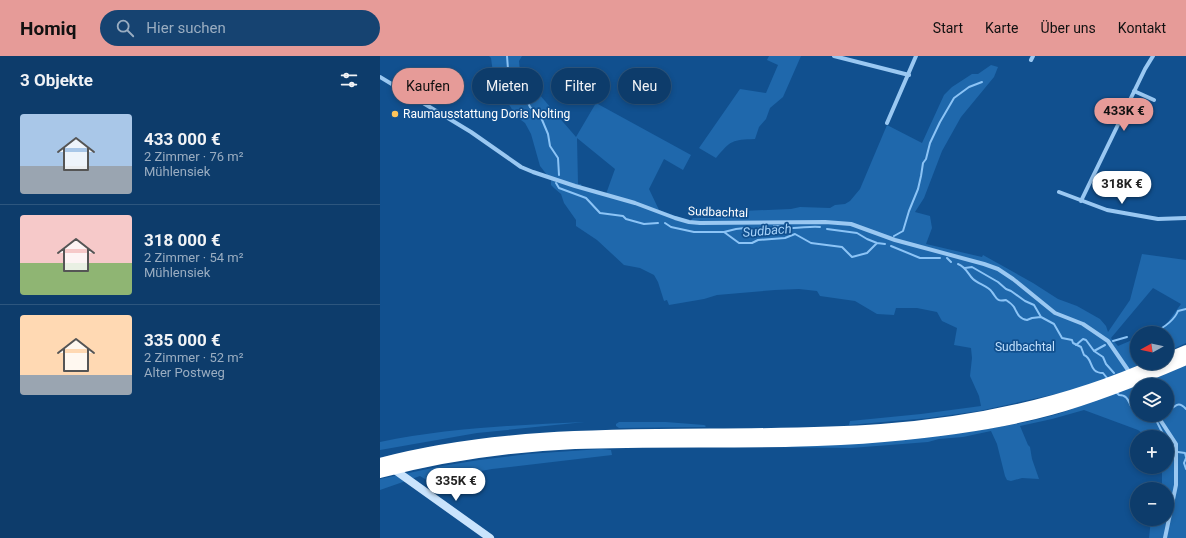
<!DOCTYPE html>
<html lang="de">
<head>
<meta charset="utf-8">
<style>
	:root { --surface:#0d3c6b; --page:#164371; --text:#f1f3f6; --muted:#9aadc1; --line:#2d567e; --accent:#e69b98 }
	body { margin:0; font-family:Roboto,sans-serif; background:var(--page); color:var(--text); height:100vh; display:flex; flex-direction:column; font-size:15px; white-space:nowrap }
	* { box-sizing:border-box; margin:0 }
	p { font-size:13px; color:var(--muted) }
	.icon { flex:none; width:22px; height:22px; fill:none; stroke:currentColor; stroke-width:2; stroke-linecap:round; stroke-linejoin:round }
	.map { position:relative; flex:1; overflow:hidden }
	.sheet { display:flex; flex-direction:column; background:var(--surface); width:380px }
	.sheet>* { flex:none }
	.top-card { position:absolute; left:12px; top:12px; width:380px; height:36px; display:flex; gap:8px }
	.needle { width:26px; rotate:262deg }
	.fabs { position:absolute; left:750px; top:270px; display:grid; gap:8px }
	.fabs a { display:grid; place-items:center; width:44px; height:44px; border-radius:50%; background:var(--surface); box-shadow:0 2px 6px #0003,0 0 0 1px var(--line); font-size:20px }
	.price { position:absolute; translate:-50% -34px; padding:0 9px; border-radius:14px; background:#fff; color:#222; font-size:13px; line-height:26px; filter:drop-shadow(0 1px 2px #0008) }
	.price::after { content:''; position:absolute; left:50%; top:24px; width:12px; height:9px; margin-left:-6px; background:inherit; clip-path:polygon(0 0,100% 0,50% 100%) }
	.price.active { background:var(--accent); color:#111 }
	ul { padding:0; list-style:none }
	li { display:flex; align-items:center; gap:12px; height:100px; padding:0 20px }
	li+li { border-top:1px solid var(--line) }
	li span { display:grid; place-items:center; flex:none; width:112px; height:80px; border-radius:4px; color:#555 }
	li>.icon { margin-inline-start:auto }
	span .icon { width:48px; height:48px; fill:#fffc; stroke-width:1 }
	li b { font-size:17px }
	h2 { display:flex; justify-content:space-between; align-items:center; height:48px; padding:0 20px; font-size:17px }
	.pill { padding:0 14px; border-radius:18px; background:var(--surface); box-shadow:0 2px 6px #0003,0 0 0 1px var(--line); font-size:14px; line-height:36px }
	.pill.active { background:var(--accent); color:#111 }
	header { display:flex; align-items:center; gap:24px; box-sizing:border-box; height:56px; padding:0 20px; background:var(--accent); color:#111 }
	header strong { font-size:19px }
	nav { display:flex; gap:22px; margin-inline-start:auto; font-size:14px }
	.search { width:280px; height:36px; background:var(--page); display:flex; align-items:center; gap:10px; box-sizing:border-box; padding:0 14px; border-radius:22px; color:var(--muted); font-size:15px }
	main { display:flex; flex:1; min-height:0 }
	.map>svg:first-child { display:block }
	.green { fill:#1f68ac; fill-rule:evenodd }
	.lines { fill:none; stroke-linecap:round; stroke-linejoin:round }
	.stream { stroke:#8cc4f6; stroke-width:2 }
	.street { stroke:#9ac8f2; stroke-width:4 }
	.secondary { stroke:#c9e3fc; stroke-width:8 }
	.highway { stroke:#fff; stroke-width:10 }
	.poi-dot { fill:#ffc55b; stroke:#11508f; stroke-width:1.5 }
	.labels { text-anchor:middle; stroke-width:3.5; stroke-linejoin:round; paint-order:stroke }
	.poi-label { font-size:12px; fill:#fff; stroke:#11508f; text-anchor:start }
	.street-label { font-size:12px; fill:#fff; stroke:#11508f }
	.park-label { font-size:12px; fill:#c1e0fd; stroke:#11508f }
	.water-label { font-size:13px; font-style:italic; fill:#a6d2f9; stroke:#11508f }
</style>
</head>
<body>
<header>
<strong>Homiq</strong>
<div class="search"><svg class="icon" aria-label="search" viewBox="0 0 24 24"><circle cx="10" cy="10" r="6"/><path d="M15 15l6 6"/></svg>Hier suchen</div>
<nav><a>Start</a><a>Karte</a><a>Über uns</a><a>Kontakt</a></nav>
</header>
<main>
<section class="sheet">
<h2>3 Objekte<svg class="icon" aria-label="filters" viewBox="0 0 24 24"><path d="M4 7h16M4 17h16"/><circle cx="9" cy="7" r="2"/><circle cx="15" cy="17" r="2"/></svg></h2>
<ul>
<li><span style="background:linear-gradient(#a9c7e8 65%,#9aa5b1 0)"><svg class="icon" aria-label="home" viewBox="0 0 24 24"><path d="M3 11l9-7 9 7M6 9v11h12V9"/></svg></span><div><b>433 000 €</b><p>2 Zimmer · 76 m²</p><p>Mühlensiek</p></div></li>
<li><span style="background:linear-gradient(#f6c9c9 60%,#8fb573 0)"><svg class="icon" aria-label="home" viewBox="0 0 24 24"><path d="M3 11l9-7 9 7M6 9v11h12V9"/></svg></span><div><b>318 000 €</b><p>2 Zimmer · 54 m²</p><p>Mühlensiek</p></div></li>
<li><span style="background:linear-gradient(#ffd9b3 75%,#9aa5b1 0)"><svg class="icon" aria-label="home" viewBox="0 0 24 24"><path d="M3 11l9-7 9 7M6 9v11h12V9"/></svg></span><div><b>335 000 €</b><p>2 Zimmer · 52 m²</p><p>Alter Postweg</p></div></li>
</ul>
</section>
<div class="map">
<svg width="806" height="482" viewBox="0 0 806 482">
	<rect width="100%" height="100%" fill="#11508f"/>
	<!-- green -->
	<path class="green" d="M109,0H142L139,5L140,16L196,81L216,47L311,99L303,114L284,103L269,133L279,154L310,165L313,162H334L348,161L362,155L411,153L420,151L450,152L455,149L465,148L470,145L480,133L507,69L542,87L564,39L572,31L592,18H598L611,9L618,11L614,21L581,61L562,95L544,142L535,156L550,160L552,172L546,188L602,201L603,199L653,227L678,243L697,250L720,263L726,270L728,276L750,244L762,198L806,204V287L787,296V277H769L785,270L801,248L773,232L731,282L738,290L757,282V307H763L745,315L755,331H757V359H787V329H761L806,309V482H769L771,463H787V433H780L782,428V411H787V381H767L758,374L704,354L672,363L640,370L648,389L650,391L652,403L659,423L642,422L631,425L627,424L625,420L617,388L611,375L583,381L559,383L548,386L471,392L388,391C467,386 547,384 625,370C647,366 671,361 692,353L685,336L599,355L549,362L469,369L470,365L541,358L601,350L599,340L590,320L592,302L591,292L574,289L577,272L562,265L557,256L537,252H516L514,259L497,258L475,245L440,240L437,235L419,233L395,234L337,239L324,243L289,249L287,244L284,245L278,226L274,219L260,212L244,209L217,184L196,170V164L184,147L181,138L174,132L171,129V124L160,110L151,78L145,67L137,61L121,36L113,17L111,2ZM197,82L235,113L226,138L202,132L201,128H198Z
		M389,0H421L403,41L390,52L386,63L379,71L375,83C352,84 351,84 336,102L319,92L360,33L386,37L398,9L387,4Z
		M205,366L97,377L0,394V386C67,372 136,369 205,366Z
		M239,366H286L324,369L326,370L325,371L239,372L236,370V368Z
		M221,393L231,394L232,399L112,413L90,417L53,428L40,420L0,434V423L62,410L99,404L147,398Z"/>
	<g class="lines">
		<!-- stream -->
		<path class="stream" d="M127,0L128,13
			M131,23L146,42L150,51L160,59L168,78L170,90L178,102L179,119
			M176,127L179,132L206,142L220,157L243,160L246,163L264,168L278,167
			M285,167L291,171L314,176H344L359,187H372L378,184L405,182L415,178L431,187L462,191L472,201L487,197L497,187
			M394,170C400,170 407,172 413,172C422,172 431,170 440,171
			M447,173L477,177L487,183L497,187L505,188
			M344,176L356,173L365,172L375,174L386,170
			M514,180L523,175L529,155L538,133L541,120L543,107L546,103L550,87L560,66L574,42L589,31L602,26
			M511,190L540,202H560
			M567,202L571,206
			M578,208C586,211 588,218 593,223C598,228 608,230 612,236C617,242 616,246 626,244C629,246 632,248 634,251C637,257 639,263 647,264L652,262L661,261
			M585,212L592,211L618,226L626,233L631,235L645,245L654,249L661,261L674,268L682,282L692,284L693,287L701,291L704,299C714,303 708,317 723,317L727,322
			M773,277C783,272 794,265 798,255L806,253
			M754,284H757
			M733,285L747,281
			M696,289L703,283L706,284L714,295L723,301L726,308L734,317
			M714,295L725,289
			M736,336L739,339C747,339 748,344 751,350L757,352
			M787,354C796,353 796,343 806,353
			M774,360L783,378L786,381
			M787,383L793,394
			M798,396L805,397L806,401
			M806,402L804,407L806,413"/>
		<!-- street -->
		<path class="street" d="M454,0L529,19
			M651,4L653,0
			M0,21L91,76L141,111L153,116L195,130L255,147L295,162L309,166L320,167L445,166L471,168L515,184L604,208L618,213L633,223L675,257L703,268L728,285L750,317
			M754,35L774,44
			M507,67L536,0
			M679,136L727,154L778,163L806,162
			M701,145L765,13L773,0
			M777,359L796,388V429L785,482"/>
		<!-- secondary -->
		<path class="secondary" d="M12,412L110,482"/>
		<!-- highway -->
		<path class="highway" d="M787,302L806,294
			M0,407C163,364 334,385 501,373C595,366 690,346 776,307
			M0,417C64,400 129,391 195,388C298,384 402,390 504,381C560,376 617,369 671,354C717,341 762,323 806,304"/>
	</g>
	<!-- markers -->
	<circle class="poi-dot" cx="15" cy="58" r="4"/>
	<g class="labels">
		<!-- poi labels -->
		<g class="poi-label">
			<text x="23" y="62">Raumausstattung Doris Nolting</text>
		</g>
		<!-- street labels -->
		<g class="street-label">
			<text transform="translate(338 156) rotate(2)" y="4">Sudbachtal</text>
		</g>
		<!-- park labels -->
		<g class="park-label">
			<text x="645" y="295">Sudbachtal</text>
		</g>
		<!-- water labels -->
		<g class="water-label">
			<text transform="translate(387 174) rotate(-5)" y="5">Sudbach</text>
		</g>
	</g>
</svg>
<div class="fabs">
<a><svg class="needle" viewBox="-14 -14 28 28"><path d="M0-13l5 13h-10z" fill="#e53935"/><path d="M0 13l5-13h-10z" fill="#9aadc1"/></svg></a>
<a><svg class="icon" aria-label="layers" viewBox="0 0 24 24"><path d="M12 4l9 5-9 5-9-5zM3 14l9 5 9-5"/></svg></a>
<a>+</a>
<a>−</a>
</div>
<b class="price active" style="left:744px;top:76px">433K €</b>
<b class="price" style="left:742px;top:149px">318K €</b>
<b class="price" style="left:76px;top:446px">335K €</b>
<div class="top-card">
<a class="pill active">Kaufen</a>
<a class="pill">Mieten</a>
<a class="pill">Filter</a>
<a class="pill">Neu</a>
</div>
</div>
</main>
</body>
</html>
